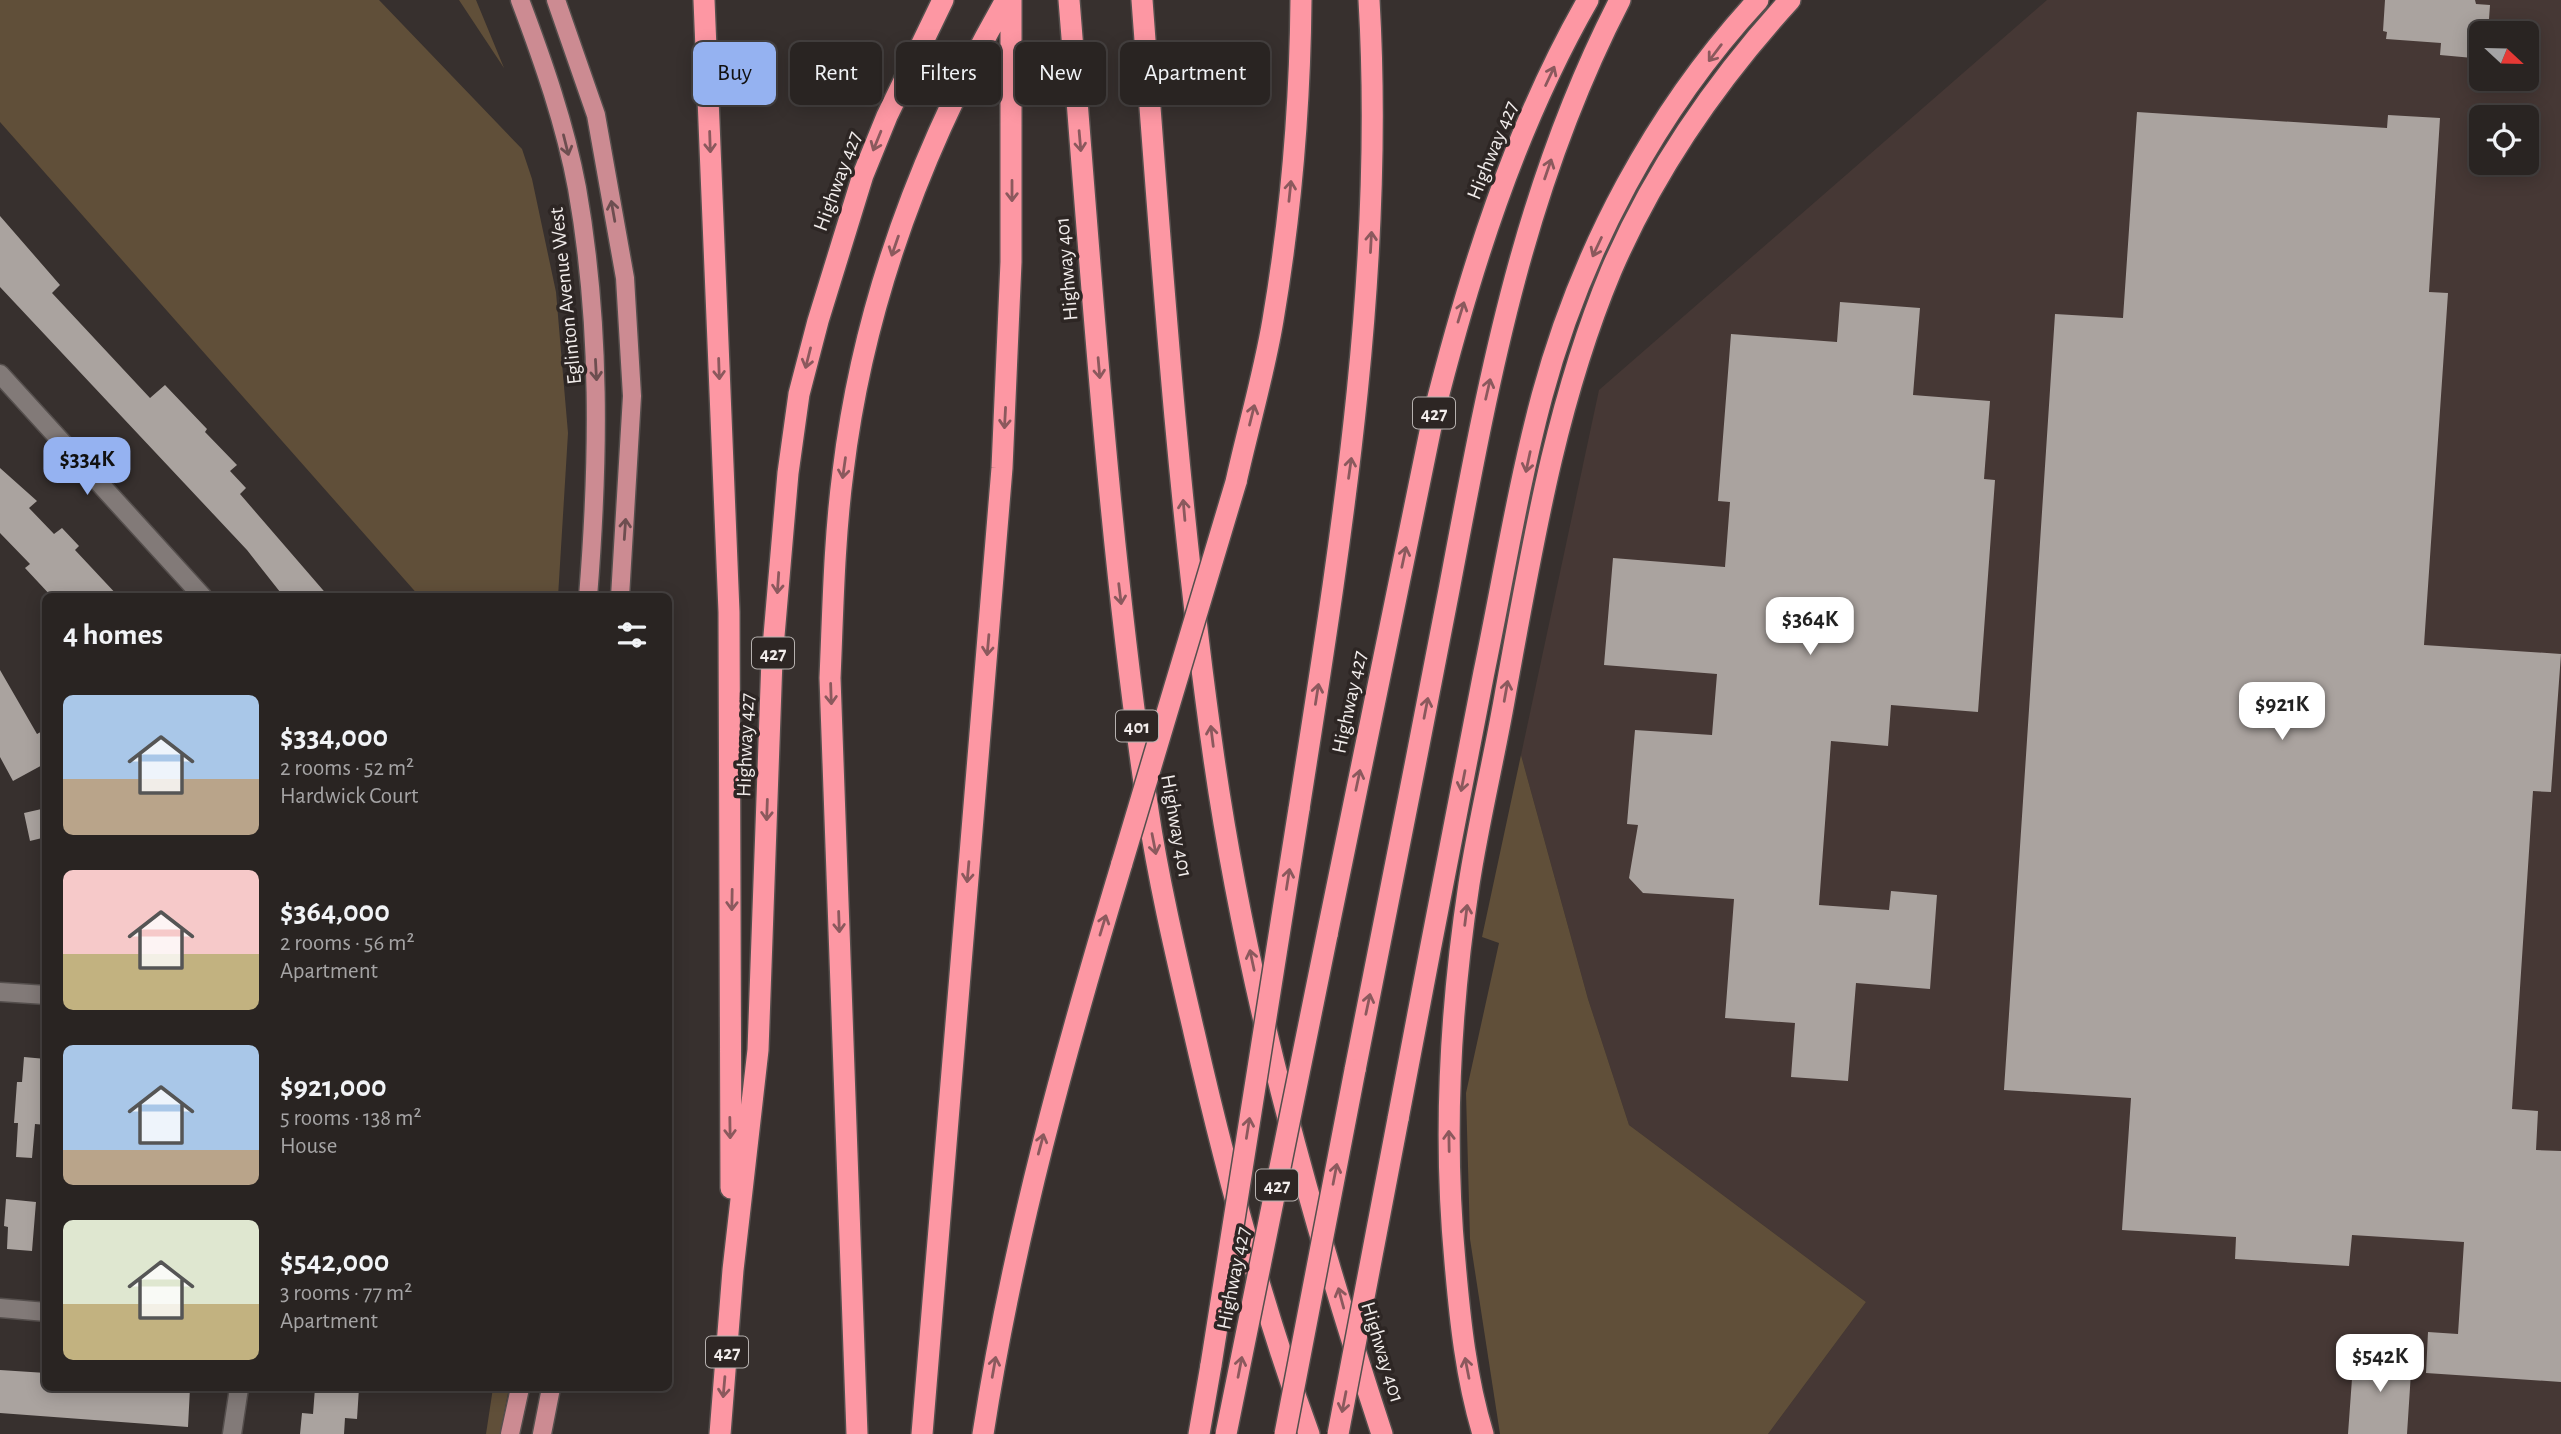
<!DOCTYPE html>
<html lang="en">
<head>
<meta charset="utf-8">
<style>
	:root { --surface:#292422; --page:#35302f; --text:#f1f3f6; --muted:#a5a4a5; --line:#454140; --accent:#95b2f1 }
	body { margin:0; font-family:"Alegreya Sans",sans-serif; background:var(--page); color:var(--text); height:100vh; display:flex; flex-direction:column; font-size:26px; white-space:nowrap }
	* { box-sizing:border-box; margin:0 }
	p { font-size:23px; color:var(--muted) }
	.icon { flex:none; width:38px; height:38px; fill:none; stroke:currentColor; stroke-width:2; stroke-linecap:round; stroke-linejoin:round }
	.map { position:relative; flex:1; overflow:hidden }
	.side { position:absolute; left:42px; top:593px; width:630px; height:798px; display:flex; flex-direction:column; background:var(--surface); border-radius:10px; box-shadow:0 4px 18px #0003,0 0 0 2px var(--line) }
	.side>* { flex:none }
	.banner { position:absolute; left:693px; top:42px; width:665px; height:63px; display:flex; gap:14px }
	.needle { width:46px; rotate:112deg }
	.controls { position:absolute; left:2469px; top:21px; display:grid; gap:14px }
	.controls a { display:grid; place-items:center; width:70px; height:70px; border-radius:10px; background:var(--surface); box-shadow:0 4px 18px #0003,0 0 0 2px var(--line); font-size:35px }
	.price { position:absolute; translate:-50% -60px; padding:0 16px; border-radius:14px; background:#fff; color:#222; font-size:23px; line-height:46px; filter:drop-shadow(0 2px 4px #0008) }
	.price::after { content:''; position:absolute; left:50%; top:42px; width:21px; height:16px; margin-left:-10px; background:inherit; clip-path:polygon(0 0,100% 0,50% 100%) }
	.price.active { background:var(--accent); color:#111 }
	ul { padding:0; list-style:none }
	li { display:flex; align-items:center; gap:21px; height:175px; padding:0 21px }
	li span { display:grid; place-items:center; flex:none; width:196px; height:140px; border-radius:10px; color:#555 }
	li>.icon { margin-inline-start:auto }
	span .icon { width:84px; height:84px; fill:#fffc; stroke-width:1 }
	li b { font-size:30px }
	h2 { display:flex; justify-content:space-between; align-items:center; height:84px; padding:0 21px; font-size:30px }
	.pill { padding:0 24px; border-radius:10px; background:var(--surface); box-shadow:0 4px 18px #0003,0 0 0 2px var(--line); font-size:24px; line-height:63px }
	.pill.active { background:var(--accent); color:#111 }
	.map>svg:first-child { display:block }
	.built { fill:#463835; fill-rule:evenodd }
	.green { fill:#604f39 }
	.building { fill:#aaa39f }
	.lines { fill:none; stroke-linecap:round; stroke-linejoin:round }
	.minor-casing { stroke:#554f4d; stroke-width:21 }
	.major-casing { stroke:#554f4d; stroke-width:21 }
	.highway-casing { stroke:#554f4d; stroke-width:24 }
	.minor { stroke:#827a78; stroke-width:18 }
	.major { stroke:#cc8b92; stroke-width:18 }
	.highway { stroke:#fd97a3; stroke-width:21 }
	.highway-bridge-casing { stroke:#554f4d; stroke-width:24; stroke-linecap:butt }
	.highway-bridge { stroke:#fd97a3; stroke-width:21 }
	.oneway { stroke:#8b595d }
	.oneway2 { stroke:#6d4e50 }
	.labels { text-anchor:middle; stroke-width:7; stroke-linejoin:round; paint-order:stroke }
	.shield { fill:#2d2624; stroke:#b6b1af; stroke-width:2 }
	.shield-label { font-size:19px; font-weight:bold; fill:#f1eceb }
	.street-label { font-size:21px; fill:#f1eceb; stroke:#2d2624 }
</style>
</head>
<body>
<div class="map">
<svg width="2561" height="1434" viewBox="0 0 2561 1434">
	<rect width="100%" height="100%" fill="#37302e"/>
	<!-- built -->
	<path class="built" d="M2047,0H2561V1434H1768L1866,1302L1629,1125L1588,999L1521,755L1599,390ZM2482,33H2527V79H2482ZM2482,117H2527V163H2482Z"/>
	<!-- green -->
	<path class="green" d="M0,0H379L522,149L532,179L556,292L563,375L568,433L558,597H420L0,122Z
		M459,0H476L504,68Z
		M1521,755L1588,999L1629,1125L1866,1302L1768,1434H1500L1470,1239L1466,1093L1499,943L1482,937Z
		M493,1388H509L500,1434H486Z"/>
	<!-- building -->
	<path class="building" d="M2385,0H2475L2476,4L2490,5L2488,33H2482V47L2474,46L2473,58L2440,55L2441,43L2386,39L2387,32L2383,31Z
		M2137,112L2387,128L2388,115L2440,118L2429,292L2448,293L2424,645L2561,654L2551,792L2533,791L2512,1109L2538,1111L2536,1150L2561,1151V1382L2426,1373L2428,1332L2458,1334L2464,1242L2352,1235L2349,1266L2235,1259L2236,1237L2122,1230L2131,1098L2004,1090L2055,314L2123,318Z
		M0,216L60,285L52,293L150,398L165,385L207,429L205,432L237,465L230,471L246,488L240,494L329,597H284L247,550L0,287Z
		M1840,302L1920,308L1913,395L1990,401L1984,479L1995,480L1978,712L1891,705L1888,746L1831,741L1819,905L1889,910L1891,891L1937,895L1930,989L1856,983L1848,1081L1791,1077L1795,1023L1725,1018L1734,899L1643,893L1629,878L1638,825L1627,824L1635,730L1712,735L1717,674L1604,665L1613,558L1725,567L1730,502L1718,501L1731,334L1837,342Z
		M0,468L37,501L29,508L54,534L62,528L79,546L75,550L119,597H52L25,568L30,564L0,533Z
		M0,670L37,734L46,729V763L13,781L0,757Z
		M46,808V837L30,841L24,813Z
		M24,1057L46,1059V1125L35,1124L32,1158L16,1157L18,1123H14L17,1082H22Z
		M6,1199L36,1202L32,1251L7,1249L8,1227L4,1226Z
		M2354,1351L2412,1357L2407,1434H2348Z
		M0,1370L46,1373V1388H190L188,1427L0,1413Z
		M315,1388H359L357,1419L345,1418L344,1434H300L302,1413L313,1414Z"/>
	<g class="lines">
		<defs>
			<path id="minor" d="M0,374L203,597
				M0,992L46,995
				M0,1308L46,1312
				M232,1434L239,1388"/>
			<path id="major" d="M520,0C543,61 565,124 577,188C601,324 599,460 588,597
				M556,0L596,115L625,278L632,396L620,597
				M510,1434L520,1388
				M542,1434L551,1388"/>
			<path id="highway" d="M704,0L729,612L731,1188
				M1069,0C1091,270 1108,542 1148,810C1159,884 1177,959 1194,1032C1225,1168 1261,1303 1309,1434
				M1142,0C1161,253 1178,507 1214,759C1247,988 1310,1215 1382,1434
				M1236,482C1248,428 1264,374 1273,320C1291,214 1300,107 1301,0
				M1299,809C1341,540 1385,273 1369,0
				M1327,935L1433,417C1469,274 1514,129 1588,0
				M1355,1070C1387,911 1418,750 1449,590C1488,383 1522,190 1620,0
				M1398,1119C1426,970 1455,820 1484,672C1503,580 1518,486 1542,396C1581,251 1656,110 1758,0
				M720,1434L733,1270L758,1050L772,659L788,473L799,394L818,321L863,175L887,116L943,0
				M857,1434L830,678C833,610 834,541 843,472C863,305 923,145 1006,0
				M922,1434L1002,468L1011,262V0
				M983,1434C1013,1239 1065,1052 1122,863
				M1199,1434L1211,1365
				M1483,1434C1466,1378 1460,1320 1455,1262C1443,1135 1450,1009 1469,884C1479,819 1495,755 1506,690C1532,548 1555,405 1611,271C1654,171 1717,80 1790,0"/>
		</defs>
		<!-- minor casing -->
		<use href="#minor" class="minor-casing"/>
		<!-- major casing -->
		<use href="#major" class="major-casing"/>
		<!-- highway casing -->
		<use href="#highway" class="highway-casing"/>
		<!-- minor -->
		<use href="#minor" class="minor"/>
		<!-- major -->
		<use href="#major" class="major"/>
		<!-- highway -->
		<use href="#highway" class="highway"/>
		<defs>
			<path id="highway-bridge" d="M1122,863L1236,482
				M1211,1365L1299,809
				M1226,1434L1327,935
				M1285,1434L1355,1070
				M1338,1434L1398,1119"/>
		</defs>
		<!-- highway-bridge casing -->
		<use href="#highway-bridge" class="highway-bridge-casing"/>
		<!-- highway-bridge -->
		<use href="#highway-bridge" class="highway-bridge"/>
	</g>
	<!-- one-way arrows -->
	<defs><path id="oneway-shaft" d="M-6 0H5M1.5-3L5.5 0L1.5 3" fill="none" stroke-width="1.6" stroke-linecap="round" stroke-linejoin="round" transform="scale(1.75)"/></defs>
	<g class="oneway">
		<use href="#oneway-shaft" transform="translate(1715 53) rotate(127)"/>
		<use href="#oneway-shaft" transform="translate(1550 76) rotate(-65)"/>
		<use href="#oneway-shaft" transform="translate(877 141) rotate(112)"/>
		<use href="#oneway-shaft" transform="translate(1080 141) rotate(85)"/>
		<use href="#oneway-shaft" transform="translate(710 142) rotate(88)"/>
		<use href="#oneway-shaft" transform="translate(1548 169) rotate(-71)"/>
		<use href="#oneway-shaft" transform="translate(1012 191) rotate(90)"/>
		<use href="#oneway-shaft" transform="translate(1290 191) rotate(-84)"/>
		<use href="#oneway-shaft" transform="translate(1371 242) rotate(-87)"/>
		<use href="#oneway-shaft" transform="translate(895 246) rotate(109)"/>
		<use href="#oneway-shaft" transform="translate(1597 247) rotate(115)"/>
		<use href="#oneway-shaft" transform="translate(1461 312) rotate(-73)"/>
		<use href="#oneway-shaft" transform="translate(808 358) rotate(104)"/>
		<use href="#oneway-shaft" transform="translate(1099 368) rotate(85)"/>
		<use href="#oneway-shaft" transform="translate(719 369) rotate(88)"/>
		<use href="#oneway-shaft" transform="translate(1488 389) rotate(-77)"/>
		<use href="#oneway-shaft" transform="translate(1252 415) rotate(-76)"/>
		<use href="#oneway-shaft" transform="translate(1005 418) rotate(93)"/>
		<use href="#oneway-shaft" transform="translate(1528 462) rotate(102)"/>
		<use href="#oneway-shaft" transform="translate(844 468) rotate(98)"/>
		<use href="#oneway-shaft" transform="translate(1350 468) rotate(-82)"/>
		<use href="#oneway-shaft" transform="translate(1184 510) rotate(-95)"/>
		<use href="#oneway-shaft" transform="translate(1404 557) rotate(-78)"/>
		<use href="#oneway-shaft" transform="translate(778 583) rotate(94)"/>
		<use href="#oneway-shaft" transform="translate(1120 594) rotate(83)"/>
		<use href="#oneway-shaft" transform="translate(988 645) rotate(95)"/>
		<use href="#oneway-shaft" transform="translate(1506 691) rotate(-80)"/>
		<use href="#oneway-shaft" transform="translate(831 694) rotate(88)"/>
		<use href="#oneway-shaft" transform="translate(1317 694) rotate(-81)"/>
		<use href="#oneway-shaft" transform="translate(1426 708) rotate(-79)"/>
		<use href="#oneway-shaft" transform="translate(1212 736) rotate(-97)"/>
		<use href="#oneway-shaft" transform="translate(1358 780) rotate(-78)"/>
		<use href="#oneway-shaft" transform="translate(1463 781) rotate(101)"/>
		<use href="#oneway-shaft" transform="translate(767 810) rotate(92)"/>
		<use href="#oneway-shaft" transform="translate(1154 844) rotate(79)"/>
		<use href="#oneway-shaft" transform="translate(968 872) rotate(95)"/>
		<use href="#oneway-shaft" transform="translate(1288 879) rotate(-81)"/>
		<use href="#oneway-shaft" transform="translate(732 900) rotate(91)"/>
		<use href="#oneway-shaft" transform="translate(1466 915) rotate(-83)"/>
		<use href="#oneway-shaft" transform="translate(839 922) rotate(88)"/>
		<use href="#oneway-shaft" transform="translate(1103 925) rotate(-73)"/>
		<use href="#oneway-shaft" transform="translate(1252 960) rotate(-102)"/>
		<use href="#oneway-shaft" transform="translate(1368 1004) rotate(-78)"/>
		<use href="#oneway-shaft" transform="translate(730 1128) rotate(89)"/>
		<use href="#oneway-shaft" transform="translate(1248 1128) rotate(-81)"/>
		<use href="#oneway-shaft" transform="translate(1449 1141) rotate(-91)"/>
		<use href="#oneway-shaft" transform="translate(1041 1144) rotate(-75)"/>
		<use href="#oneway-shaft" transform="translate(1335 1174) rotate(-79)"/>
		<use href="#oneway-shaft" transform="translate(1341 1298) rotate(-105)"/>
		<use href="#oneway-shaft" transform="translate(994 1367) rotate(-80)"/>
		<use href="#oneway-shaft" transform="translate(1240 1367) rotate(-79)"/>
		<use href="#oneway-shaft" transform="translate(1467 1368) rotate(-101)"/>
		<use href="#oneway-shaft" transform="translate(724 1387) rotate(95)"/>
		<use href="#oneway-shaft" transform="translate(1344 1402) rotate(101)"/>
	</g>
	<g class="oneway2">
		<use href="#oneway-shaft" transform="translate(566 145) rotate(76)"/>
		<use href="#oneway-shaft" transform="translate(613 211) rotate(-100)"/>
		<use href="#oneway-shaft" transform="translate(596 370) rotate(87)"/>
		<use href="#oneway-shaft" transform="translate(625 529) rotate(-86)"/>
	</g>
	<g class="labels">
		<!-- shield labels -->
		<g class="shield">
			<rect x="1413" y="397.5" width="42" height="31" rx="5"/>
			<rect x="752" y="637.5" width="42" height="31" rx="5"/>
			<rect x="1116" y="710.5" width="42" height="31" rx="5"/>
			<rect x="1256" y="1169.5" width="42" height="31" rx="5"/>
			<rect x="706" y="1336.5" width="42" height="31" rx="5"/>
		</g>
		<g class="shield-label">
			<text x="1434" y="420">427</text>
			<text x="773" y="660">427</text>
			<text x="1137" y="733">401</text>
			<text x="1277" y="1192">427</text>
			<text x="727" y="1359">427</text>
		</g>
		<!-- street labels -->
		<g class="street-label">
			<text transform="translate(1492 150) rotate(-68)" y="7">Highway 427</text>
			<text transform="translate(837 181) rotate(-70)" y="7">Highway 427</text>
			<text transform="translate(1066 269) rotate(-95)" y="7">Highway 401</text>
			<text transform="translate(565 296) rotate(-96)" y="7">Eglinton Avenue West</text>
			<text transform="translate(1349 702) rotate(-78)" y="7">Highway 427</text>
			<text transform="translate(745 745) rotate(-88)" y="7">Highway 427</text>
			<text transform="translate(1177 826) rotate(80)" y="7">Highway 401</text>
			<text transform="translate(1233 1278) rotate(-79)" y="7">Highway 427</text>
			<text transform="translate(1383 1352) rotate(73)" y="7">Highway 401</text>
		</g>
	</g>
</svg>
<div class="controls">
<a><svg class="needle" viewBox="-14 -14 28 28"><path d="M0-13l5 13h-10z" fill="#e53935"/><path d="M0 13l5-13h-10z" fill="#a5a4a5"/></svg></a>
<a><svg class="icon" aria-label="locate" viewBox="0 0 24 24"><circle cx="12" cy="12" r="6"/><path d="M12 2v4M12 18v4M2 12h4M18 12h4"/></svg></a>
</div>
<b class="price active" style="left:87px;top:497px">$334K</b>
<b class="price" style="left:1810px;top:657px">$364K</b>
<b class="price" style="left:2282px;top:742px">$921K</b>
<b class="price" style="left:2380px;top:1394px">$542K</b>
<div class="banner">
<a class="pill active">Buy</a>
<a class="pill">Rent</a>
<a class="pill">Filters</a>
<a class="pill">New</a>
<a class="pill">Apartment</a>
</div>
<section class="side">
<h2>4 homes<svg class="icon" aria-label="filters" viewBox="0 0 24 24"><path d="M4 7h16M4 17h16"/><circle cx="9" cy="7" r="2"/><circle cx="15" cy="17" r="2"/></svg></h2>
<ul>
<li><span style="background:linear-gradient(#a9c7e8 60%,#b9a48a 0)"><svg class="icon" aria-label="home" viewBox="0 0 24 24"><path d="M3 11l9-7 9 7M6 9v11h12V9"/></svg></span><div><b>$334,000</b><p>2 rooms · 52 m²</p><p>Hardwick Court</p></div></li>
<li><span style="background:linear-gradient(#f6c9c9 60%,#c2b280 0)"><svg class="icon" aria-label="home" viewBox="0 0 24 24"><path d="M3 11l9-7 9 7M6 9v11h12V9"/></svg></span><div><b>$364,000</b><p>2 rooms · 56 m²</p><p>Apartment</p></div></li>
<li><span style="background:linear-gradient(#a9c7e8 75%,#b9a48a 0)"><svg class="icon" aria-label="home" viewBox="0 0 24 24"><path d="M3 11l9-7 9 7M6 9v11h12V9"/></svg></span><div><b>$921,000</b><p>5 rooms · 138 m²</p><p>House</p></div></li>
<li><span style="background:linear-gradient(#dfe7d0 60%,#c2b280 0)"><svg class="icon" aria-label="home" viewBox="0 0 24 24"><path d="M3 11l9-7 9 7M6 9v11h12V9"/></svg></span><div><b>$542,000</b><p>3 rooms · 77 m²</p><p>Apartment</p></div></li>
</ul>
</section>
</div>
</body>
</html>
